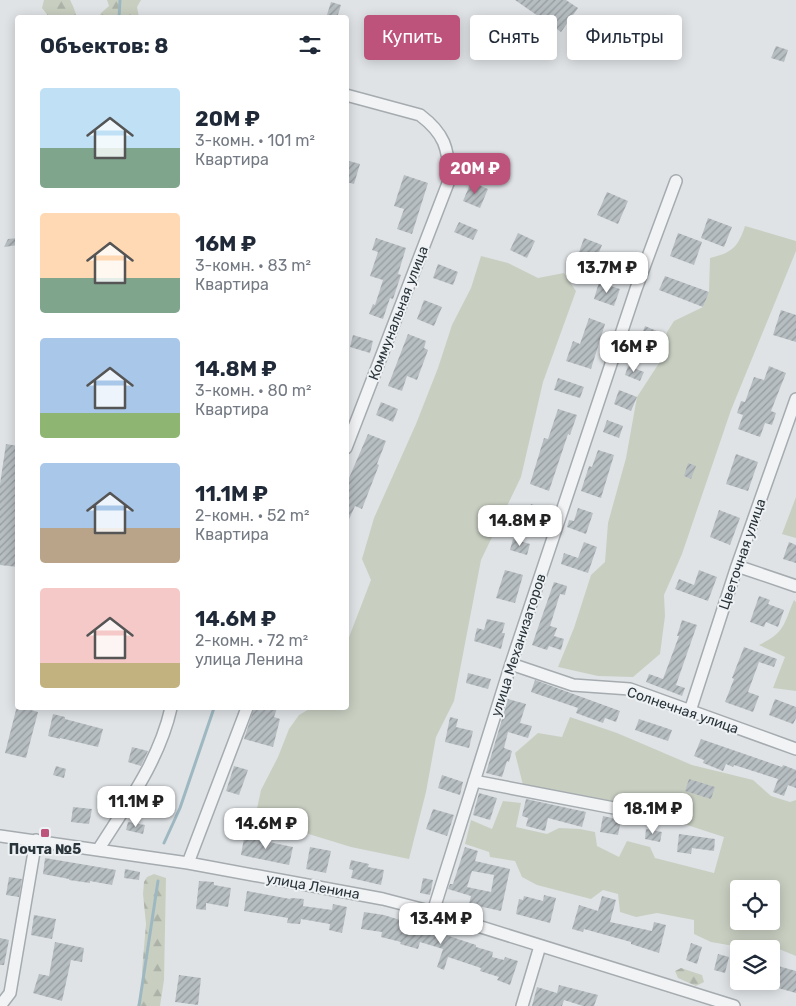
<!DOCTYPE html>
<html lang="ru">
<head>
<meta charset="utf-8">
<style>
	:root { --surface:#fff; --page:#f2f2f3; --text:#1f2937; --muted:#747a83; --accent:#bd527b }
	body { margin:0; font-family:Rubik,sans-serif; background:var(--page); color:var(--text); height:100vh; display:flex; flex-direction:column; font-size:19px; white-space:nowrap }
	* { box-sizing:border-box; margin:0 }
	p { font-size:16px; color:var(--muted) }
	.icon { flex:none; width:28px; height:28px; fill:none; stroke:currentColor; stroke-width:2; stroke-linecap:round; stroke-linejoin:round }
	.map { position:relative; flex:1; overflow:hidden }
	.side { position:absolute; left:15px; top:15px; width:334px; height:695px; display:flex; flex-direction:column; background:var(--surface); border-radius:5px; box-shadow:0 2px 12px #0003 }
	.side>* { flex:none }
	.hud { position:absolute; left:364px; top:15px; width:356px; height:45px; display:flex; gap:10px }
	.controls { position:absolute; left:730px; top:880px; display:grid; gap:10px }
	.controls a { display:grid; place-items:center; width:50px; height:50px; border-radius:5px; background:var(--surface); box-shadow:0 2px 12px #0003; font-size:25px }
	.price { position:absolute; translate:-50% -42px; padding:0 11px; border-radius:10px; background:#fff; color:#222; font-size:16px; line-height:32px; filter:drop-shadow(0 1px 2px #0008) }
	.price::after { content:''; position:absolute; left:50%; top:30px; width:15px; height:11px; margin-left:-8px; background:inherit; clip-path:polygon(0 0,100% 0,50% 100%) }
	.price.current { background:var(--accent); color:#fff }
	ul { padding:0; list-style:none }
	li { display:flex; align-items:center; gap:15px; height:125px; padding:0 25px }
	li span { display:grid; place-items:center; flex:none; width:140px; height:100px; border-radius:5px; color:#555 }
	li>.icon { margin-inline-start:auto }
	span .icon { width:60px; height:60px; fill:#fffc; stroke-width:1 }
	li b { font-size:21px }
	h2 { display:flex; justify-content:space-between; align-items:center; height:60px; padding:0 25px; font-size:21px }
	.pill { padding:0 18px; border-radius:5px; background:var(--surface); box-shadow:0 2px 12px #0003; font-size:18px; line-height:45px }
	.pill.current { background:var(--accent); color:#fff }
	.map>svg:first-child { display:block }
	.forest { fill:url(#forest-firs) }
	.garden { fill:#c8cfc1; fill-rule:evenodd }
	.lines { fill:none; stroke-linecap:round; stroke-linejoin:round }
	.stream { stroke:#9eb8c2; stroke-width:3 }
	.building { fill:url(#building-hatch); fill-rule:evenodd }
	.minor-casing { stroke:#a5abaf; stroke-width:14 }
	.minor { stroke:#f1f3f5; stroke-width:11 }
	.poi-dot { fill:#bd527b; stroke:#eef2f4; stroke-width:2 }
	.labels { text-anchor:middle; stroke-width:4; stroke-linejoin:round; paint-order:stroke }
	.street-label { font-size:14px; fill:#2a343b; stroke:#eef2f4 }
	.poi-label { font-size:14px; font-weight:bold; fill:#2a343b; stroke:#eef2f4 }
</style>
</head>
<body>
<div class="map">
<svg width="796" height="1006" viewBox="0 0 796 1006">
	<defs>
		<pattern id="forest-firs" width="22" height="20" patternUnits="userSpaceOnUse" patternTransform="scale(1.25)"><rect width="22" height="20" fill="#c8cfc1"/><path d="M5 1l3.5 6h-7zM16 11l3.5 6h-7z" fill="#acb2a7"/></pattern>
		<pattern id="building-hatch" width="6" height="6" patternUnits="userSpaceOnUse" patternTransform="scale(1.25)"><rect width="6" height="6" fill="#b7bec2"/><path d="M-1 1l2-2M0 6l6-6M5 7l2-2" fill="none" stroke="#959b9f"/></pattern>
	</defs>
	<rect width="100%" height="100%" fill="#dfe3e6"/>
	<!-- forest -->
	<path class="forest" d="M44,0H70L73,6L77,17H49L42,8Z
		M107,0H141L137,7L139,17H99L101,13L109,6Z
		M154,874L166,878L164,980L160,1006H137L143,987L142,971L146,924L143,894L144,882L147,877Z
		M681,968L702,975L704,982L696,986L678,978L675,971Z"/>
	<!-- garden -->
	<path class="garden" d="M745,226L796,241V251L731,410L682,554L664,595L665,616L660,654L633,677L598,676L558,667L574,628L591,575L605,562L608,523L626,458L637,397L661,360L667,332L674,321L703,307L709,292L710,258C731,253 738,248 745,226Z
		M481,256L508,263L538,278L564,273L576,291L543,382L521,477L481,560L454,701L436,737L426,792L409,859L351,847L302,832L254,822L261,790L278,757L289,729L299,715L311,708H346V645L371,580L362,559L374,518L416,424L438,368L452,325L471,288Z
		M796,497V538L782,534Z
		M794,600L796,602V691L773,688L785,657L759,645C785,632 783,626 794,600Z
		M570,717L617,733L692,765L753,780L771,796L790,802L796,800V956L774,947L765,949H751L711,942L694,934V920L657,913L636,917L620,912L618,894L603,890L591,899L537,885L522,877L515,861L490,857L489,852L465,844L471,820L492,829L503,801L521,803L516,827L547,834L559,828L580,829L595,832L597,846L619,857L627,841L650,847L655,858L714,873L724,837L678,822V813L523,785L515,753L538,733L562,737ZM739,889H771V921H739Z"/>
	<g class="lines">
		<!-- stream -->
		<path class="stream" d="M119,18L120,0
			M164,843L180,808L214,708
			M139,1006L158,881"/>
	</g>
	<!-- building -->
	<path class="building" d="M515,0H566L578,8L561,32Z
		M331,2L341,5L337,18H326Z
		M776,46L788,50L784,62L771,58Z
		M349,161L360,164L354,184L346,182V169Z
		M404,175L428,183L412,234L397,229L404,209L394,206Z
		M471,182L488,189L480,208L463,201Z
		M607,192L628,201L618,224L597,215Z
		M708,218L732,227L724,247L701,238Z
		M459,222L478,230L473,240L454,232Z
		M518,233L535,241L527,258L510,250Z
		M678,233L702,242L694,265L670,256Z
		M18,238V245L4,247L8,239Z
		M376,238L406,248L398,274L401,275L393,299L390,298L383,319L369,314L373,304L375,305L383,280L370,276L378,252L372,250Z
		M584,238L602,245L595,262L578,255Z
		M438,264L458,272L453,285L433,278Z
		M665,276L709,292L703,307L659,290Z
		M599,282L620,289L614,306L594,299Z
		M424,300L442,307L434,326L417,319Z
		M781,310L796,315V342L773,335Z
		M589,318L605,324L591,369L566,361L573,341L580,344Z
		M645,326L659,332L651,353L637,347Z
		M408,334L426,341L424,348L428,350L417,380L407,376L402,391L388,386Z
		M353,335L373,341L370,353L350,347Z
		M628,366L644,372L640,381L625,375Z
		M769,366L786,373L771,411L776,413L772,425L765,423L760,437L738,429L743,415L737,413L741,401L745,402L754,377L764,380Z
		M558,378L584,387L580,398L554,390Z
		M619,390L637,397L631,411L614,404Z
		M381,402L398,409L393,422L376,415Z
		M558,409L577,415L570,435L568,434L549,491L530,484L544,438L548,439Z
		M607,420L623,426L619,438L603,432Z
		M368,434L386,441L377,464L379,465L362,509L355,506L346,526V485Z
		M6,444L18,446V567L0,565V484Z
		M598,450L614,455L601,498L581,491L589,466L592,467Z
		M736,454L758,462L748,491L726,484Z
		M688,463L696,466L691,479L684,476Z
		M531,504L546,509L543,521L528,517Z
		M578,508L593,513L586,534L567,527L569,520L574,521Z
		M719,510L740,518L730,545L710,537Z
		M513,539L530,544L527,555L510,550Z
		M584,542L597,547L588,573L561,564L564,553L578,558Z
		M789,542L796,545V563L783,559Z
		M505,570L523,575L515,603L496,598Z
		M699,570L717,577L708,601L675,589L679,579L694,585Z
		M554,582L567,586L565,595L560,594L550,626L557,628L554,636L564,639L561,650L549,646L547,650L532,645Z
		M759,596L770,600L768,604L784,610L778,627L766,622L764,627L750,622Z
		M487,619L505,623L502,633H505L501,649L474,641L477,628L484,630Z
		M682,620L697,625L676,685L685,688L682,696L646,682L649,674L663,679L679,636H677Z
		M744,647L777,659L774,667L759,662L748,692L759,696L753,712L725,702L734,679L732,678Z
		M468,673L491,679L488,689L466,683Z
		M535,680L620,711L616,722L605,718L603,723L576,713L578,708L531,692Z
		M508,699L526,704L520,723L532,726L528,738L508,732L504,748L512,751L509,762L507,761L502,777L486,773Z
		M775,699L796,707V718L793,724L769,715Z
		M17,706L38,712L26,758L5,753Z
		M254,708H277L274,717L280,719L273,747L244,739Z
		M53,714L65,717V719L103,729L98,747L60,738V739L48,736Z
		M450,717L458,719L456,727L473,731L469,748L445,742Z
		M639,719L672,730L668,741L635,730Z
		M701,739L782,767L783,765L796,770V788L788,785L784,796L773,792L778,779L734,765L733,767L726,764L723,771L703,763L704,760L694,756Z
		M132,747L148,751L141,766L128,762Z
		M56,766L66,769L64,778L53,775Z
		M234,766L248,770L239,795L226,791Z
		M442,775L463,782L460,795L438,788Z
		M689,779L715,787L711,799L685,791Z
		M479,793L497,798L490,820L473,815Z
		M526,799L586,812L582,827L548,818L545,831L526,826L528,818L522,816Z
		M73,807L92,809L89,824L71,822Z
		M433,809L454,815L447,836L426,829Z
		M603,816L621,820L618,835L600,832Z
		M128,822L145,825L143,834L126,830Z
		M646,829L662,832L660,842L645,839Z
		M245,832L255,834L254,839L293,847L289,865L241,855Z
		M679,834L715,839L714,851L692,848L691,854L677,852Z
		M310,847L331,851L326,873L306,869Z
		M465,847L478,851L475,861L510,869L501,911L469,904L471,896L448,889L450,884H453ZM472,871L494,875L491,892L467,887Z
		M45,858L116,870L112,885L90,881V883L69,880V879L43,874Z
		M351,860L369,864L368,867L384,870L381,885L351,878L353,870L349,869Z
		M125,869L140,872L139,880L124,878Z
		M9,877L22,879L19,897L6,895Z
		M423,878L433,880L430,895L420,893Z
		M199,881L214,882V885L231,888L228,907L206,903V910L196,909Z
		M247,891L290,899L291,898L304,899L303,906L332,910L333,904L347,907L342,933L329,930L330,924L301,919L300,924L287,923L288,918L244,911Z
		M544,895L556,898L550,923L516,914L519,899L523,900L524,896L543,901Z
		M602,896L616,900L610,922L652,931L654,922L666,925L659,953L631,944V942L584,929L583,932L572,929L579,905L598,911Z
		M364,912L384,915L416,925L476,945V947L493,952L492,957L504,960L505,957L518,961L510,985L497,980L499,977L480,971L481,968L448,957L444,970L437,967L443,949L420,942L418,949L400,944L401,942L381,937L382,932L361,929Z
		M34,915L56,919L52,939L31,935Z
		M0,938L9,940L4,965H0Z
		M55,942L84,948L82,962L71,960L62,1001L33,993L39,974L49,976Z
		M691,943L702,947L697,964L686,960Z
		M718,954L729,957L725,973L714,970Z
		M771,964L796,971V993L771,986Z
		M179,975L201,978L198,1005L175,1002Z
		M559,985L598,995L594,1006H583L564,1000L562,1006H532L537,987L557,993Z"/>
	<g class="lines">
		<defs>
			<path id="minor" d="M346,95L420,115C445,134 448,148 450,178L346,448
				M737,566L796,586
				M511,664L573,685L630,689L796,749
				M690,711L737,566L796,399
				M474,781L666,818
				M0,836L188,863L383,899L433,912L734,1006
				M98,850C127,804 159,761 171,708
				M188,863L247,708
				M433,912L511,664L636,289L676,181
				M0,1006L10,993L36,840
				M522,1006L540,946"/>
		</defs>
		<!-- minor casing -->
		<use href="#minor" class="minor-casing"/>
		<!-- minor -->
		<use href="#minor" class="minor"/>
	</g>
	<!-- markers -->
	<rect class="poi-dot" x="40" y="828" width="10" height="10" rx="2.5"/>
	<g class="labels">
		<!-- street labels -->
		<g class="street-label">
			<text transform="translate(398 313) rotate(-69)" y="5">Коммунальная улица</text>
			<text transform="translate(742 554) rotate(-71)" y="5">Цветочная улица</text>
			<text transform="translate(518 645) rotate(-72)" y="5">улица Механизаторов</text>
			<text transform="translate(683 710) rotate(19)" y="5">Солнечная улица</text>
			<text transform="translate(313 886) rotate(10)" y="5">улица Ленина</text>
		</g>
		<!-- poi labels -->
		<g class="poi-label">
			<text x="45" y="854">Почта №5</text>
		</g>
	</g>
</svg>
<div class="controls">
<a><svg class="icon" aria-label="locate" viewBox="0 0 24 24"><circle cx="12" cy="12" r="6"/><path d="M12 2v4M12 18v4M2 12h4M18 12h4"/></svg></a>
<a><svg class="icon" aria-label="layers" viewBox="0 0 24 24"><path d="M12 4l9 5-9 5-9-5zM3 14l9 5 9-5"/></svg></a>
</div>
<b class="price current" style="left:475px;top:195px">20M ₽</b>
<b class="price" style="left:607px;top:294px">13.7M ₽</b>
<b class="price" style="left:634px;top:373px">16M ₽</b>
<b class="price" style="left:520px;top:547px">14.8M ₽</b>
<b class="price" style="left:136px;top:828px">11.1M ₽</b>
<b class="price" style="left:653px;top:835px">18.1M ₽</b>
<b class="price" style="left:266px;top:850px">14.6M ₽</b>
<b class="price" style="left:441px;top:945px">13.4M ₽</b>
<div class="hud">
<a class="pill current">Купить</a>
<a class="pill">Снять</a>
<a class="pill">Фильтры</a>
</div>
<section class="side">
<h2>Объектов: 8<svg class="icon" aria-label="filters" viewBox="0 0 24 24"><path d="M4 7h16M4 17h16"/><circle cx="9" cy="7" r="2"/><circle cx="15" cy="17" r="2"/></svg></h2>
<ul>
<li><span style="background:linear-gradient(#bfe0f5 60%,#7fa58c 0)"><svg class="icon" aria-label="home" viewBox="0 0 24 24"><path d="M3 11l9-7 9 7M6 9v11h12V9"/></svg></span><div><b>20M ₽</b><p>3-комн. · 101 m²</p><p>Квартира</p></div></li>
<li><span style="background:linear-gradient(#ffd9b3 65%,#7fa58c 0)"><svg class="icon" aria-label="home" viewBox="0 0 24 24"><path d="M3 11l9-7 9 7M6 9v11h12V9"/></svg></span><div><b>16M ₽</b><p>3-комн. · 83 m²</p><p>Квартира</p></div></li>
<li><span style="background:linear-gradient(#a9c7e8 75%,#8fb573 0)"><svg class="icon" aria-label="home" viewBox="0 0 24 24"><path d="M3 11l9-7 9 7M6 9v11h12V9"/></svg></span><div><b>14.8M ₽</b><p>3-комн. · 80 m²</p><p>Квартира</p></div></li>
<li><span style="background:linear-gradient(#a9c7e8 65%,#b9a48a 0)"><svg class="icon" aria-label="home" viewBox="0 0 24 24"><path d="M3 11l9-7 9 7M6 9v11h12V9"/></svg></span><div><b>11.1M ₽</b><p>2-комн. · 52 m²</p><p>Квартира</p></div></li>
<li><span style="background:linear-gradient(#f6c9c9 75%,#c2b280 0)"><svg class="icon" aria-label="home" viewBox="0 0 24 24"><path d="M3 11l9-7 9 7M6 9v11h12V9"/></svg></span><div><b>14.6M ₽</b><p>2-комн. · 72 m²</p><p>улица Ленина</p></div></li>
</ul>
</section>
</div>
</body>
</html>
